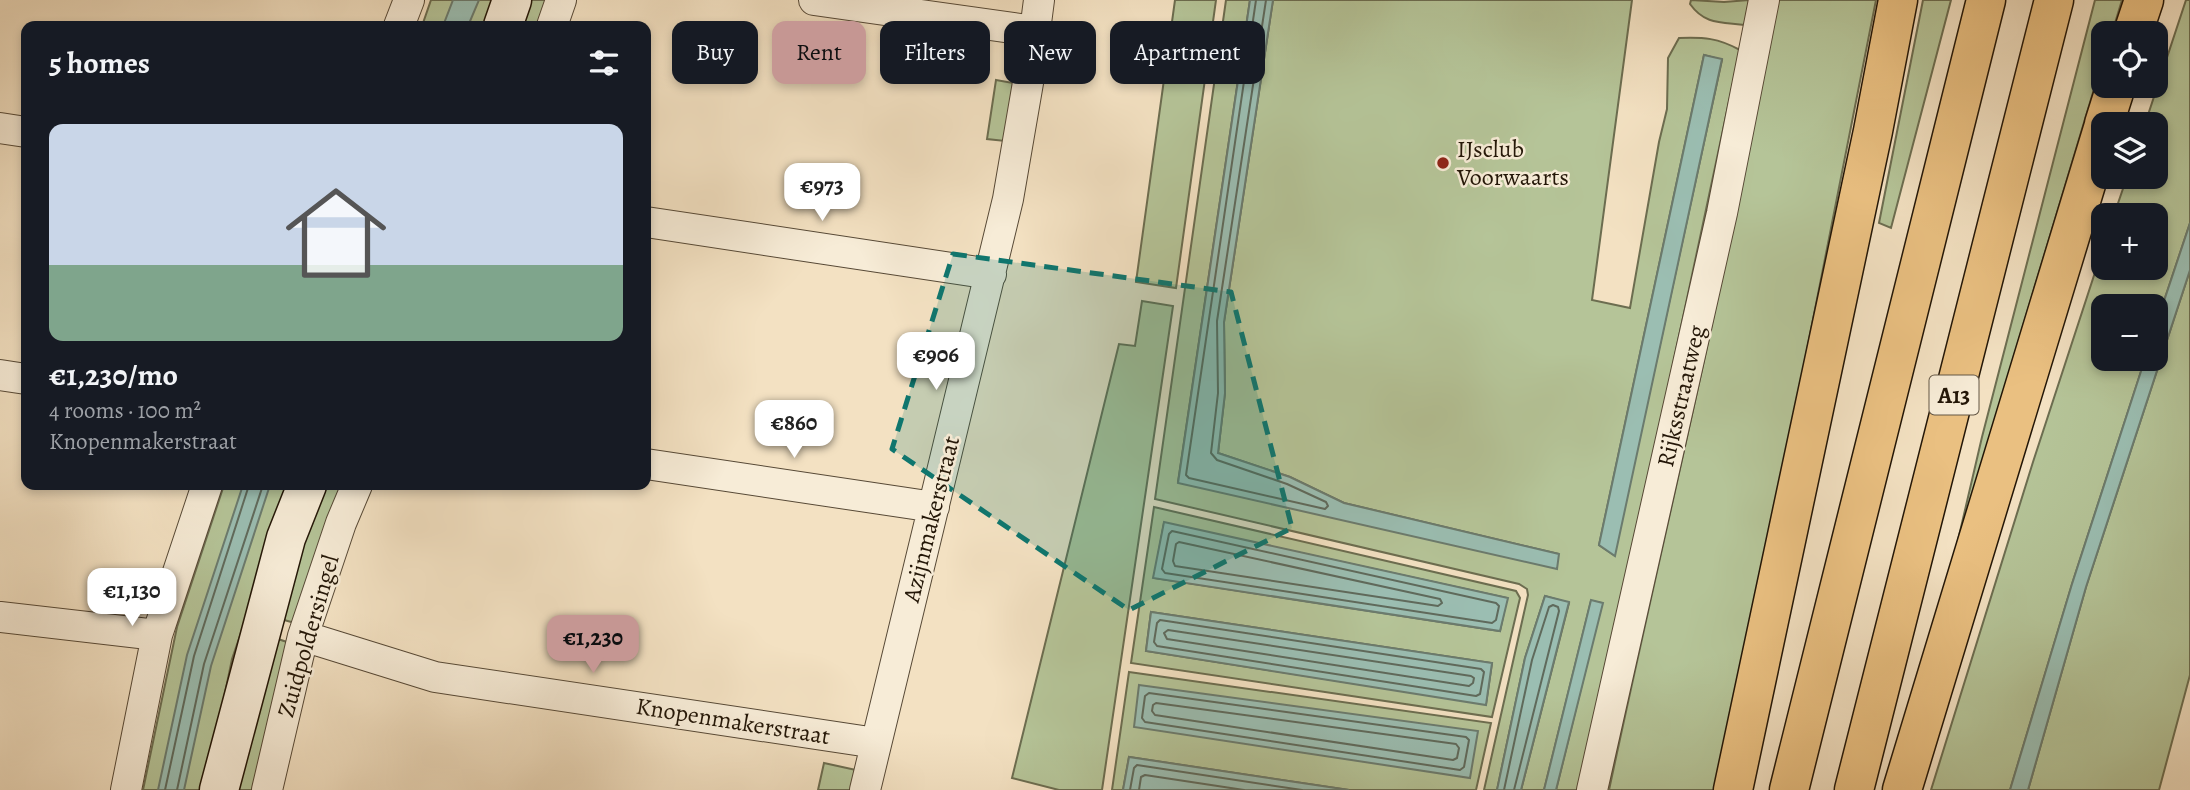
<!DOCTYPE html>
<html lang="en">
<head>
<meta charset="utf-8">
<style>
	:root { --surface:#171b24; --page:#242831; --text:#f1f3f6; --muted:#9ea1a6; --line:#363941; --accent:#c59692 }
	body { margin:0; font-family:Alegreya,serif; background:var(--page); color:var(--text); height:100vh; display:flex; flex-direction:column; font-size:26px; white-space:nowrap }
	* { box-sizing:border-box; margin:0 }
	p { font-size:23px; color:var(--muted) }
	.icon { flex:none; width:38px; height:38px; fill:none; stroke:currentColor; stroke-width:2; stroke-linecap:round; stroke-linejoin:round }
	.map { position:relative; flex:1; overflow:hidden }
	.sheet { position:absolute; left:21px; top:21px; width:630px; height:469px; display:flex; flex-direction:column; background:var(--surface); border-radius:14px; box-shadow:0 4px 10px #0003 }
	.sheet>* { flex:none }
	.top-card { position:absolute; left:672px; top:21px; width:665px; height:63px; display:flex; gap:14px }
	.buttons { position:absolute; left:2091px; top:21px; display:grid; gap:14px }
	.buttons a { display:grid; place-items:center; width:77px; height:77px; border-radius:14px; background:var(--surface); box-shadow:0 4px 10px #0003; font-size:35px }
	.price { position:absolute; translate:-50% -60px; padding:0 16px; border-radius:14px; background:#fff; color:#222; font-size:23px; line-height:46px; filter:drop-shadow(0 2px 4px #0008) }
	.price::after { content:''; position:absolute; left:50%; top:42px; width:21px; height:16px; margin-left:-10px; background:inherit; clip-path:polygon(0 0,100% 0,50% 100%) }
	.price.selected { background:var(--accent); color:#111 }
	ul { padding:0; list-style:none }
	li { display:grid; align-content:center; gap:14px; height:371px; padding:0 28px }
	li+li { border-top:2px solid var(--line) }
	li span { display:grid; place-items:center; height:217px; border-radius:14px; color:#555 }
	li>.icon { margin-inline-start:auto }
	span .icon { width:126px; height:126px; fill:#fffc; stroke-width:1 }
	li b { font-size:30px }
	h2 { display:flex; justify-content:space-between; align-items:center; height:84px; padding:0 28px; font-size:30px }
	.tag { padding:0 24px; border-radius:14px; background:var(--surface); box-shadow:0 4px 10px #0003; font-size:24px; line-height:63px }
	.tag.selected { background:var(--accent); color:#111 }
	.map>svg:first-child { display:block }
	.green { fill:#b5c498; stroke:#6c6d50; stroke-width:2; fill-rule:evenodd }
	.water { fill:#9bbeb2; stroke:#6b7b6e; stroke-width:2 }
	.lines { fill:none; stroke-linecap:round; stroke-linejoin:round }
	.shore { stroke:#5f6a5c; stroke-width:2 }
	.street-casing { stroke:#574936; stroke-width:32 }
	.secondary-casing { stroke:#231607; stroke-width:41 }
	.highway-casing { stroke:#231607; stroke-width:41 }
	.street { stroke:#f7ecd7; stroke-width:30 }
	.secondary { stroke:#f7ecd7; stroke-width:38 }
	.highway { stroke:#eac081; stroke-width:38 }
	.marked { fill:#0f766e; fill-opacity:0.2; stroke:#0f766e; stroke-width:5; stroke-dasharray:14 9; stroke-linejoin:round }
	.poi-dot { fill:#8f2418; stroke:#f7ecd7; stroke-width:2.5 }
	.labels { text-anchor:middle; stroke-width:5; stroke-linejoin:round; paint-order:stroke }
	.shield { fill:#f7ecd7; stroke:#635645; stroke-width:2 }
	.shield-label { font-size:23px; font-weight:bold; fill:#231607 }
	.poi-label { font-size:24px; fill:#231607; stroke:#f7ecd7; text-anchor:start }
	.street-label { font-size:24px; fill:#231607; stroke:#f7ecd7 }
</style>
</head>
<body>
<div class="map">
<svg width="2190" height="790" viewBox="0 0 2190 790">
	<rect width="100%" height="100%" fill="#f3e1c2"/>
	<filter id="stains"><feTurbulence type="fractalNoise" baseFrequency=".00286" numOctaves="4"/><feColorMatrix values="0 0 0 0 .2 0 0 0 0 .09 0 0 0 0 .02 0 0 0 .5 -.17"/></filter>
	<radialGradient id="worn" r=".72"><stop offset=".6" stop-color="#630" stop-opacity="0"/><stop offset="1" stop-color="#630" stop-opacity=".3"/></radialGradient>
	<!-- green -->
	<path class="green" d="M431,0H501L492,26H422Z
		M527,0H550L541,26H518Z
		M1175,0H1216L1176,288L1136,282Z
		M1226,0H1250L1178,482L1559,554L1344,503L1290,477L1218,453L1225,393L1224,322L1273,0H1632L1592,300L1630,308L1659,142L1667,109L1668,58L1679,38C1704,37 1718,38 1740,50L1633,552L1578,790H1556L1602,603L1591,601L1544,790H1521L1569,603L1545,596L1525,658L1497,790H1484L1528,595L1527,589L1519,584L1155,499ZM1704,55L1722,60L1614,555L1599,545Z
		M1691,0L1724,2L1749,0L1745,25C1721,22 1705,25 1690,4Z
		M1776,0H1876L1776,507L1714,790H1609C1665,527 1730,265 1776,0Z
		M1923,0H1951L1891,228L1879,223Z
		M2095,0H2122L2112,33H2104L2103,59L1955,553L1982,437Z
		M2186,0H2190V223L2156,325V306H2104V359H2145L2072,584L2010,790H1931L2033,462L2103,248L2104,268H2156V215H2114L2127,177H2156V124H2145Z
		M996,80L1013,83L1005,141L987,139Z
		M2190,270V675L2159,790H2028L2086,587Z
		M1142,301L1173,306L1102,790H1059L1012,778L1119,344L1135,346Z
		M224,485H292L232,659L205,790H143L177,627Z
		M322,485H343L295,623L284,620L278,639L290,643L255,790H232L267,642Z
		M1154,507L1516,591L1520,598L1492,717L1131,663ZM1164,523L1507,598L1500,631L1154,578ZM1151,612L1492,663L1486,704L1146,651Z
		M1129,672L1491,723L1476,790H1349L1129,757L1123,790H1112Z
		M824,763L856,770L851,790H818Z"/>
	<!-- water -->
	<path class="water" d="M453,0H479L468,26H443Z
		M1250,0H1273L1224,322L1225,393L1218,453L1290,477L1344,503L1559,554L1557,569L1178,483Z
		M1704,55L1722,59L1615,556L1599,545Z
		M2190,223V270L2086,587L2028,790H2010L2072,584L2145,359H2156V325Z
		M243,485H270L211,666L184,790H158L187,655Z
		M1164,522L1508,598L1500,631L1153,578Z
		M1545,596L1569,602L1521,790H1497L1525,658Z
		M1591,600L1603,603L1556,790H1544Z
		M1151,612L1492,663L1486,705L1146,651Z
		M1139,685L1478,731L1470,778L1134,727Z
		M1129,757L1349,790H1123Z"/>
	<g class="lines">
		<!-- shore -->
		<path class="shore" d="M1256,0L1186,475L1189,478L1325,509L1328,506L1326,502L1287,484L1217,460L1211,453L1218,393L1217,321L1266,0
			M1172,531L1496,603L1499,606L1496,620L1492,623L1165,573L1162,569L1169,534Z
			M1179,542L1440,599L1442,603L1438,606L1175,566L1173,561L1176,544Z
			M1160,620L1481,669L1484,672L1480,694L1476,696L1157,646L1154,642L1157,623Z
			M1168,630L1471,676L1474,678L1473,683L1469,686L1167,639L1164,633Z
			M1149,693L1466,737L1469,740L1464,767L1460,770L1145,722L1142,718L1145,696Z
			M1156,703L1456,744L1459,748L1457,758L1453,760L1155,715L1152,711L1153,705Z
			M165,790L194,656L249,485
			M177,790L204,664L263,485
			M1130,790L1134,768L1137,765L1302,790
			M1139,790L1141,777L1145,775L1244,790
			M1504,790L1532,660L1549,607L1553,605L1558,607L1559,611L1514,790"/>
		<defs>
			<path id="street" d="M814,0L1034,31
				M399,26L409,0
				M552,26L561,0
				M0,128L26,132
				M646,222L991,274
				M0,375L26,379
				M646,464L934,507
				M0,617L157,635
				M303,636L435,677L876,743
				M126,790L157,635L207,485
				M267,790L303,636L341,523L357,485
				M865,790L1008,199L1029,77L1039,0
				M1592,790L1722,213L1764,0"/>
			<path id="secondary" d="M503,26L512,0
				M219,790L286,538L307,485"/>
			<path id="highway" d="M2133,33L2144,0
				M2104,124L2116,86
				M1733,790L1873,131L1898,0
				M1789,790L1986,0
				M1854,790L2054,0
				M1902,790L2104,125"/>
		</defs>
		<!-- street casing -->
		<use href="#street" class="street-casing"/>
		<!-- secondary casing -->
		<use href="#secondary" class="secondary-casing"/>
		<!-- highway casing -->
		<use href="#highway" class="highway-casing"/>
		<!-- street -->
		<use href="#street" class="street"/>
		<!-- secondary -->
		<use href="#secondary" class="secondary"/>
		<!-- highway -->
		<use href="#highway" class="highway"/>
	</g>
	<!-- marked area -->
	<path class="marked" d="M953,254L1231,292L1292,528L1129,610L892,449Z"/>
	<!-- markers -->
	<circle class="poi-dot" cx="1443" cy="163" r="7"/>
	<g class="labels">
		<!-- shield labels -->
		<rect class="shield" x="1929.5" y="375.5" width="49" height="39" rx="5"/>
		<g class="shield-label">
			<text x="1954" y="403">A13</text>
		</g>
		<!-- poi labels -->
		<g class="poi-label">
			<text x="1457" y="157">IJsclub<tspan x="1457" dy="28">Voorwaarts</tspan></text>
		</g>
		<!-- street labels -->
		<g class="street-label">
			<text transform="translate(1681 396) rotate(-77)" y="8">Rijksstraatweg</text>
			<text transform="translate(931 519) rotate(-76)" y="8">Azijnmakerstraat</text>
			<text transform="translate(308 636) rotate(-74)" y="8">Zuidpoldersingel</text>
			<text transform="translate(733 721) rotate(9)" y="8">Knopenmakerstraat</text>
		</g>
	</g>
	<rect width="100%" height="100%" filter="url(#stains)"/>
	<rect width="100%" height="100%" fill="url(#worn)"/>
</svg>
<div class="buttons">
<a><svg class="icon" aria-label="locate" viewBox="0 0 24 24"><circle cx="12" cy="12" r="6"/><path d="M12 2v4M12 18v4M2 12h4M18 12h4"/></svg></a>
<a><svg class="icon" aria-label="layers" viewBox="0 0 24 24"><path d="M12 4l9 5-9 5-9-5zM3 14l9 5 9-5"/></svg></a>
<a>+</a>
<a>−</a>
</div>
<b class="price" style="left:822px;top:223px">€973</b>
<b class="price" style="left:936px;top:392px">€906</b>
<b class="price" style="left:794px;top:460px">€860</b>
<b class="price" style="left:132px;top:628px">€1,130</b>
<b class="price selected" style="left:593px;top:675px">€1,230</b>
<div class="top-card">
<a class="tag">Buy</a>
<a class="tag selected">Rent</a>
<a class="tag">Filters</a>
<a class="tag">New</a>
<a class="tag">Apartment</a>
</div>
<section class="sheet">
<h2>5 homes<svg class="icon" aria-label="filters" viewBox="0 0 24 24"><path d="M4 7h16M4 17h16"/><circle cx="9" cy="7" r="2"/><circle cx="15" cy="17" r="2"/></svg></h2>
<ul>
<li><span style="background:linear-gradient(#c9d6e8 65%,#7fa58c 0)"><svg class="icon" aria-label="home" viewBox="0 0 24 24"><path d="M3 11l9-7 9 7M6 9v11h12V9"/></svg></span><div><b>€1,230/mo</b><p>4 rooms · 100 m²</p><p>Knopenmakerstraat</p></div></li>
</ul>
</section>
</div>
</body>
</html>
